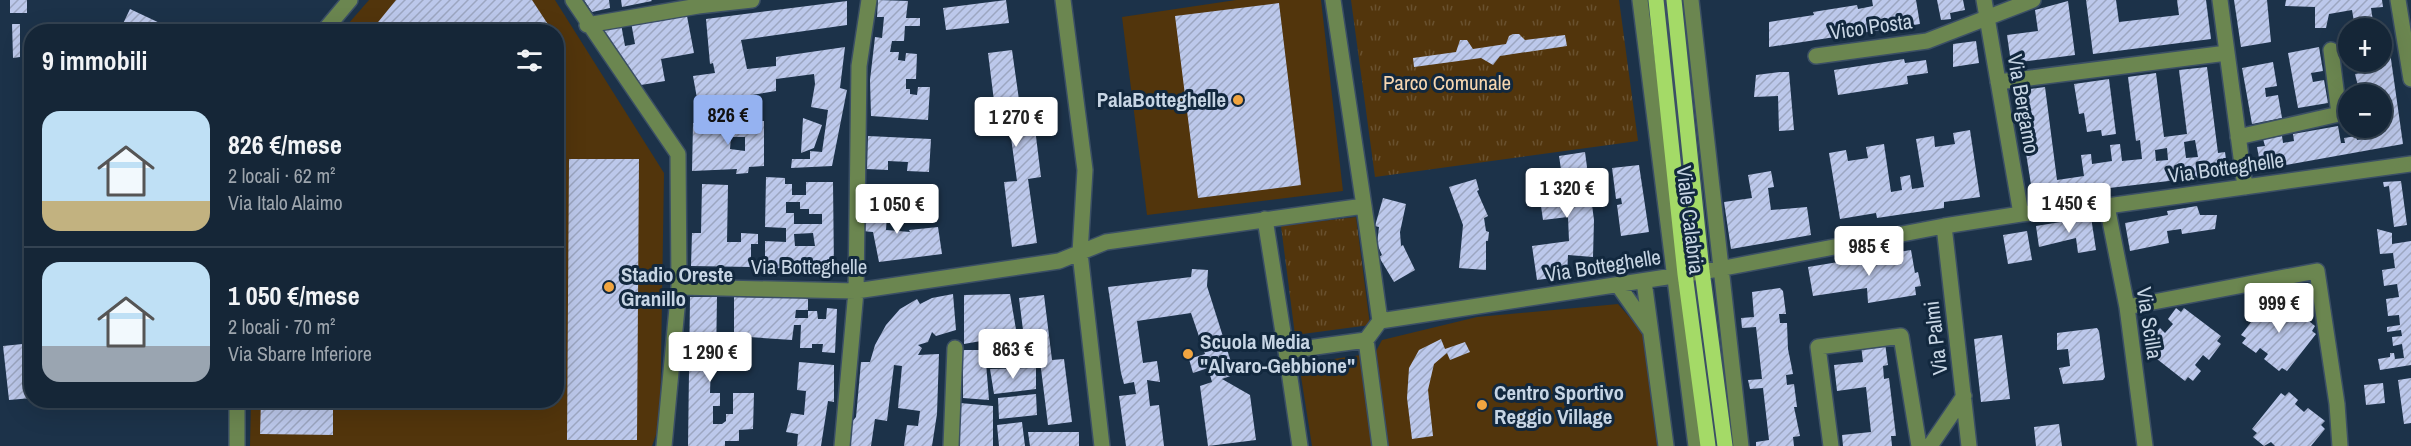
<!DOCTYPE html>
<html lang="it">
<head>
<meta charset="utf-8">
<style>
	:root { --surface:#152637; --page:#223242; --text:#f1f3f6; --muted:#9da5ad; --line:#344352; --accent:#95b2f1 }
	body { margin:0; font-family:"Archivo Narrow",sans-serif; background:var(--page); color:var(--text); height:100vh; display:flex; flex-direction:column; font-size:22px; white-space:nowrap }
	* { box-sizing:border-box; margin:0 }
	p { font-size:20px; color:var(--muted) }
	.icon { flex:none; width:33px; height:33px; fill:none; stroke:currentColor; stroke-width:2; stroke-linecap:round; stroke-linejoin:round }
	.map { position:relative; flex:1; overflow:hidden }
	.panel { position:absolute; left:24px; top:24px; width:540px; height:384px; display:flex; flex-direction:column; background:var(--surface); border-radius:24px; box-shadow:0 6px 24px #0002,0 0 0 2px var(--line) }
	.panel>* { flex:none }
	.buttons { position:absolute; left:2338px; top:18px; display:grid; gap:12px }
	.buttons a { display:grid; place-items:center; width:54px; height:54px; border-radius:50%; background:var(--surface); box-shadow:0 6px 24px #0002,0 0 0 2px var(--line); font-size:30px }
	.price { position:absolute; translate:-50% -51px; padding:0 14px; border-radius:6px; background:#fff; color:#222; font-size:20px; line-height:39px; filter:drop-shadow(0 2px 3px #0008) }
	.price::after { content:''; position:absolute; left:50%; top:36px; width:18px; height:14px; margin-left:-9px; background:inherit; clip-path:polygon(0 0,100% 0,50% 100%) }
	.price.selected { background:var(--accent); color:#111 }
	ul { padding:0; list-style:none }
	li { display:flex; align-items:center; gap:18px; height:150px; padding:0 18px }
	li+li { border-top:2px solid var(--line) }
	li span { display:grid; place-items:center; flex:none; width:168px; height:120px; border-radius:18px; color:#555 }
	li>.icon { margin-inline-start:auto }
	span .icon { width:72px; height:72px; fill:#fffc; stroke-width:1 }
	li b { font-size:26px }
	h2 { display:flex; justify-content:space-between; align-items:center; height:72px; padding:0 18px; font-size:26px }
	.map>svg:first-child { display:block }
	.green { fill:#52350c }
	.park { fill:url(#park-tufts) }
	.building { fill:url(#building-hatch); fill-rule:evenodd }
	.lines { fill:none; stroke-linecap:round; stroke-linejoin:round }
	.minor-casing { stroke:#3b4f65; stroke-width:18 }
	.major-casing { stroke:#3b4f65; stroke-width:18 }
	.minor { stroke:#6b8650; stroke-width:15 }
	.major { stroke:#a4da67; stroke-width:15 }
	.poi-dot { fill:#f1a540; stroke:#12283e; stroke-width:2 }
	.labels { text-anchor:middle; stroke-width:6; stroke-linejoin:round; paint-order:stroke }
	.street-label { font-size:21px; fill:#c7d5e4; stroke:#12283e }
	.park-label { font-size:21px; fill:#f7d6b0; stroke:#12283e }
	.poi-label { font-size:21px; font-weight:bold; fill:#c7d5e4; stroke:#12283e; text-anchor:start }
</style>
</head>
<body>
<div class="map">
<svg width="2411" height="446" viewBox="0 0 2411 446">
	<defs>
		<pattern id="park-tufts" width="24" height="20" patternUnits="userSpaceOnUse" patternTransform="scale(1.5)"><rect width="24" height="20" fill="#52350c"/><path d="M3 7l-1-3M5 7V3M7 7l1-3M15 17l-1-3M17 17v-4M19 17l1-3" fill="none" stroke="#69512f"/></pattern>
		<pattern id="building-hatch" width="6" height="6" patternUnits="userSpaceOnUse" patternTransform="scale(1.5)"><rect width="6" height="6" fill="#bcc8eb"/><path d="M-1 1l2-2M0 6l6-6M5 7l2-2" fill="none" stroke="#9ca6c1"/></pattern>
	</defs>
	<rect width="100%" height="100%" fill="#1c3249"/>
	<!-- green -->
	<path class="green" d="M369,0H555L664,173L660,424L652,446H250L251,401L556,400V32L342,31Z
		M1236,0H1321L1343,191L1147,215L1122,17Z
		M1618,304L1651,342L1663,446H1312L1299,364L1375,353L1382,340L1477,317Z"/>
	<!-- park -->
	<path class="park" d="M1351,0H1619L1638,141L1375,177Z
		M1356,217L1370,325L1295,335L1281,226Z"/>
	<!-- building -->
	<path class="building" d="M10,0H27V13H10Z
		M396,0H532L553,32H370Z
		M584,0H609L610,8L592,12Z
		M621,0H651L652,1L622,7Z
		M878,0L908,1L906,18H920V26H905L904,41H892L890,52H899L898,60L905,61L906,53L917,54L916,79H906V89H910V94L917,95L918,87H930L928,120L871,116L870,80L875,37L882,38L884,17H877Z
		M1006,0L1009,23L946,30L943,8Z
		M1872,0H1916L1920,24L1769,47V22L1814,15L1813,12L1857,5L1858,9L1873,6Z
		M1937,0H1963L1965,10L1950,13L1951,19L1941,20Z
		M2086,0H2116L2119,22L2179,15L2177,0H2206L2211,39L2093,54Z
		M2234,0H2267L2271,42L2241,47Z
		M2286,0H2382L2383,7L2371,8L2374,28H2355L2352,10L2329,14L2326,28H2315V7L2285,6Z
		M847,1V25L741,40L747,69L776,66V57L845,47L840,88L847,90L832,166L791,168L792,159H810V151L822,152L828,110L811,107L815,84L814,74L776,79V91L698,104L693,76L715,73L713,63L710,64L706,19Z
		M2068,1L2075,55L2011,63L2007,35L2038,31L2035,10Z
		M1279,3L1301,185L1198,198L1175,16Z
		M130,9L164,25L160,32H119Z
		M687,16L694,53L661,59L665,81L641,85L602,28L621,24L625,46L635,44L631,22L655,18V22Z
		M12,24H20V57L13,58Z
		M1513,34H1519L1525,40L1565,35L1567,46L1500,56L1493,65L1481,58L1414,67L1413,58L1456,52L1460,40H1467L1473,49L1506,44L1509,36Z
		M2388,38L2403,144L2252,171L2250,160L2259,158L2257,147L2265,146L2263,139L2282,136L2283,143L2294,141L2293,134L2338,126L2341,143H2345L2344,138L2356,136L2357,140L2368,138L2366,128H2382V94H2360L2355,74L2361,73L2359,65L2382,62V39Z
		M1976,41L1979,63L1953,67V44Z
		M2319,47L2323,71L2311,73L2313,82L2324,80L2328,103L2298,108L2288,53Z
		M1012,50L1021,114L1033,112L1041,177L1028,179L1037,243L1012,247L1004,182L1017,181L1008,116L996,117L988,53Z
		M1904,59L1905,63L1926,60L1928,73L1907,76L1908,84L1838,95L1834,70Z
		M2273,62L2277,86L2265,88L2266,97L2278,95L2282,118L2252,124L2242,68Z
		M2207,67L2218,153L2225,152L2228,174L2033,197L2016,91L2045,87L2057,180L2084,176L2081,155L2091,154L2092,164L2112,161L2110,145L2120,144L2122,161L2142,159L2140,140L2136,141L2128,77L2156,73L2164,137L2187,134L2179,70ZM2195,140L2198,157L2186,158L2184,142ZM2167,148L2168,160L2156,161L2155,150Z
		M1780,72H1789L1794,130L1779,131L1778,96L1754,97L1756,75Z
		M2109,79L2116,134L2102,136L2101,130L2087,132L2084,113L2079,114L2074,84Z
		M803,118L822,125L814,148L801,153Z
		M764,121V166L749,167L748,173L736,174L737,169L692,171L693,123ZM731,137H745V151L730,149Z
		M1970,130L1980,197L1944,202V208L1877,218L1876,213L1840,219L1829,153L1846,150L1848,161L1868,158L1866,147L1884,144L1891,192L1902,190L1900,177L1910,175L1912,189L1924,187L1916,139L1934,136L1935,147L1955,144L1953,133Z
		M868,136L931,139L929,172L907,171L908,162L888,161V170L867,169Z
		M1585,152L1594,220L1593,257L1568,255L1567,276L1537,280L1532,246L1569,241L1568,217L1543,220L1539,192L1564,189L1559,156Z
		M569,159H639L637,440H567Z
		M1639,165L1649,232L1621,236L1617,205L1622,204L1621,198L1616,199L1612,168Z
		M1771,171L1774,187L1768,188L1771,210L1807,207L1811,235L1731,249L1724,202L1752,198L1748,175Z
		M766,177L785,178V184H792V195H806V182H833L834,269L765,268V241L786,242V228L765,227ZM786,202H800V209H809V214H822V224H794V213H786ZM813,233L815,246H795L794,234Z
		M1476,179L1479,190L1477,191L1488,216L1484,218L1486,231L1489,232L1488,241H1486V270L1459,268L1463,225L1449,187Z
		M2401,181L2407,225L2394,227L2389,186L2384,187L2383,182Z
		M702,184L728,185L727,242H741V233L758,234V244H751V267L691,266L692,233H701Z
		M864,197L888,199L886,230L910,232L909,230L938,227L942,254L879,262L873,232L862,231Z
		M1383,198L1406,204L1400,232L1401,246L1403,245L1415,270L1394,282L1379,257L1382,255L1377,244L1379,227L1375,226Z
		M2197,206L2200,215H2217L2215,229L2182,234L2181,229L2167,231L2169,243L2130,251L2125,223L2168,215L2167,211Z
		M2091,217L2096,250L2078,253L2076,238L2039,247L2036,226Z
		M2377,229L2392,233V244L2411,241V365L2380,370L2378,359L2390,357V353H2394L2395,359L2404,358L2402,344L2393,346L2392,337L2402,336L2401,330L2387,332V327L2400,325L2399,315L2388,316L2386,299L2399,297L2397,284L2384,286L2382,270L2395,268L2393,253L2380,254Z
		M2027,231L2032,260L2008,264L2003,235Z
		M1911,250L1915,273L1918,272L1921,286L1915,287L1916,295L1868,303L1867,288L1813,296L1808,267Z
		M1192,269L1208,270L1207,286L1231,362H1229L1233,375L1222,379L1250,395L1256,440L1208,446L1200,386L1212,382L1208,368L1193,373L1189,359L1205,354L1191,313L1137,321L1143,363L1157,361L1160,382L1147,380L1150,406L1159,405L1164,446H1126L1119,396L1136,394L1134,382L1124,384L1121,373L1108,287L1191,277Z
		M1780,288L1783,291L1786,314H1779L1780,323H1787L1788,349L1793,374L1786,375L1787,385L1794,384L1797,407H1794L1800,436L1793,437L1794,446H1756V442L1769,440L1763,388L1750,389L1748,380L1762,379L1759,352L1756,327L1742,328L1741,318L1754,317L1752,292Z
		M953,294L956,330L936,336L932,332L928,342L918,345L922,348L918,355L939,354L937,414L932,446H904L907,425L918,426L920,411L898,408L902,366L894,365L887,421L875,419L871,446H848L851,423L856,417L861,362H870L875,345L886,325L900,309L917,299L920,304L932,298Z
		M1010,294L1021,359L994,362L992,339L964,344V295Z
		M1044,295L1052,360L1064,359L1072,422L1048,425L1040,361L1027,362L1019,298Z
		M690,297H717L716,360H711L710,393H720V406H713V424H722L726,421V414H733V393H754L753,429L739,430V441H725V446H688Z
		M734,297L808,298V310H796L795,318H808V311H817L818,319H826L827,308L837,309L835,353L822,352L823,344H812V348H800L801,325H794L792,340L734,336Z
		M2270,298L2275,302L2279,298L2291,307L2287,312L2295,318L2299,313L2315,326L2312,331L2316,334L2287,371L2282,368L2279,371L2264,359L2268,354L2260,348L2256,353L2242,343L2246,338L2241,335Z
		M2176,308L2181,312L2184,308L2221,336L2217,341L2221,344L2209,360L2203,355L2195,365L2201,371L2193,381L2188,377L2185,381L2148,352L2152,348L2148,344L2160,328L2165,333L2173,324L2168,319Z
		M2097,328L2099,331L2105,377L2103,380L2063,384L2059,368L2070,366L2068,349L2057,350V333Z
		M2002,335L2010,399L1981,402L1974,339Z
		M1441,339L1445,349L1465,342L1470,352L1450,360L1447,353L1434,364L1428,390L1433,436L1412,439L1407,398L1409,368L1419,350Z
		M32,343V398L9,400L3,346Z
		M1885,343L1888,365L1883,366L1884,379L1889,378L1896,436H1891L1892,446H1843L1842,435L1871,432L1866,387L1837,391L1834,365L1863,362L1861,345Z
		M963,350H985L989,400L963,398Z
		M799,362L834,365V402L828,401L821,446H797L798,434L786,432L791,413L804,415L806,391L797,390Z
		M1036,368V389L994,394L990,369Z
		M2411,378V423L2404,424L2398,380Z
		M2383,383L2385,403L2366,405L2364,385Z
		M2289,392L2298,400L2295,404L2304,412L2308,408L2325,421L2321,425L2325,429L2311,446H2275L2271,442L2264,446L2253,437L2257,433L2252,429L2281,393L2285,396Z
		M1036,394L1037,415L999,419L998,398Z
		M261,400H333V435L260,434Z
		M960,403L993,406V446H958Z
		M1022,422L1025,446H999L997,425Z
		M2059,424L2062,446H2036L2034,427Z
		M1028,432H1079V446H1030Z"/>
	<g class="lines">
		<defs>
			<path id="minor" d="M573,0L678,154L679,287L664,446
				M1063,0L1085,170L1080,253L1102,446
				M1333,0L1364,206
				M1640,0L1696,446
				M1691,0L1741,446
				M1984,0L2021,214
				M2220,0L2245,187
				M2398,0L2411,79
				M587,25L698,6L752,0
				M323,32L350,0
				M1816,56L1927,41L2033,0
				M1998,82L2227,53
				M2238,137L2339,114L2331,50
				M2107,206L2127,307L2145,446
				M1265,219L1286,351L1366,340L1380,321
				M1944,226L1969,446
				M1644,281L1666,446
				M1618,285L1649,329
				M679,287L856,291L1059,261L1106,242L1364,206L1380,321L1719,269L1944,226L2021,214L2107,206L2411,164
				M2127,307L2317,271L2337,404L2340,446
				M1366,340L1380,446
				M1286,351L1300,446
				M237,446V400
				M842,446L856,291L859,66L869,0
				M951,446L955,348
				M1831,446L1818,347L1901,336L1919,446
				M1930,446L1964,396"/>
			<path id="major" d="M1656,0L1685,274L1708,446
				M1674,0L1702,271L1725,446"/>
		</defs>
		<!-- minor casing -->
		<use href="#minor" class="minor-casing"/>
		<!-- major casing -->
		<use href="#major" class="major-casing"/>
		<!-- minor -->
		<use href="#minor" class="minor"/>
		<!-- major -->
		<use href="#major" class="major"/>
	</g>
	<!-- markers -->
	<g class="poi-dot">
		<circle cx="1238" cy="100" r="6"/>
		<circle cx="609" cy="287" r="6"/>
		<circle cx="1188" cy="354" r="6"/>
		<circle cx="1482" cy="405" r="6"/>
	</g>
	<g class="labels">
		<!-- street labels -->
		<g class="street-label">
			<text transform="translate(1871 27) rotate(-8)" y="7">Vico Posta</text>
			<text transform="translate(2023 104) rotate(80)" y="7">Via Bergamo</text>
			<text transform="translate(2226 168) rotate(-8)" y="7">Via Botteghelle</text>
			<text transform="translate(1690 220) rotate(83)" y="7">Viale Calabria</text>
			<text transform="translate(1603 266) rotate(-9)" y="7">Via Botteghelle</text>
			<text x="809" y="274">Via Botteghelle</text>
			<text transform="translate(2149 323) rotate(81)" y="7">Via Scilla</text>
			<text transform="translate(1936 338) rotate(-97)" y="7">Via Palmi</text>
		</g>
		<!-- park labels -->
		<g class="park-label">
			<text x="1447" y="90">Parco Comunale</text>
		</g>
		<!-- poi labels -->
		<g class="poi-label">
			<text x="1226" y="107" text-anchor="end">PalaBotteghelle</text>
			<text x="621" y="282">Stadio Oreste<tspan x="621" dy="24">Granillo</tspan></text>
			<text x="1200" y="349">Scuola Media<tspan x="1200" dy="24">"Alvaro-Gebbione"</tspan></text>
			<text x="1494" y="400">Centro Sportivo<tspan x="1494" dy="24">Reggio Village</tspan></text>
		</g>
	</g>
</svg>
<div class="buttons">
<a>+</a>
<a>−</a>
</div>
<b class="price selected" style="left:728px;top:146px">826 €</b>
<b class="price" style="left:1016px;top:148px">1 270 €</b>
<b class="price" style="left:1567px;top:219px">1 320 €</b>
<b class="price" style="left:2069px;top:234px">1 450 €</b>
<b class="price" style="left:897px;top:235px">1 050 €</b>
<b class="price" style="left:1869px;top:277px">985 €</b>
<b class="price" style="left:2279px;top:334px">999 €</b>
<b class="price" style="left:1013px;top:380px">863 €</b>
<b class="price" style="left:710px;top:383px">1 290 €</b>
<section class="panel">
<h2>9 immobili<svg class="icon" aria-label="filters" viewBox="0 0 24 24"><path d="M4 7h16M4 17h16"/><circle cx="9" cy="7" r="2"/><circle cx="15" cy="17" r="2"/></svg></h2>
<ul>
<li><span style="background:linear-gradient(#bfe0f5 75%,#c2b280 0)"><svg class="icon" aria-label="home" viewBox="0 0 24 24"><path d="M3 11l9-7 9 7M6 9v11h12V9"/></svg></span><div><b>826 €/mese</b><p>2 locali · 62 m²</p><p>Via Italo Alaimo</p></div></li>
<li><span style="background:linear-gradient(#bfe0f5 70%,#9aa5b1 0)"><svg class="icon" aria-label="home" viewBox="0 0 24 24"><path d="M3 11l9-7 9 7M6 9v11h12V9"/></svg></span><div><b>1 050 €/mese</b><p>2 locali · 70 m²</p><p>Via Sbarre Inferiore</p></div></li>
</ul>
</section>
</div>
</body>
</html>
